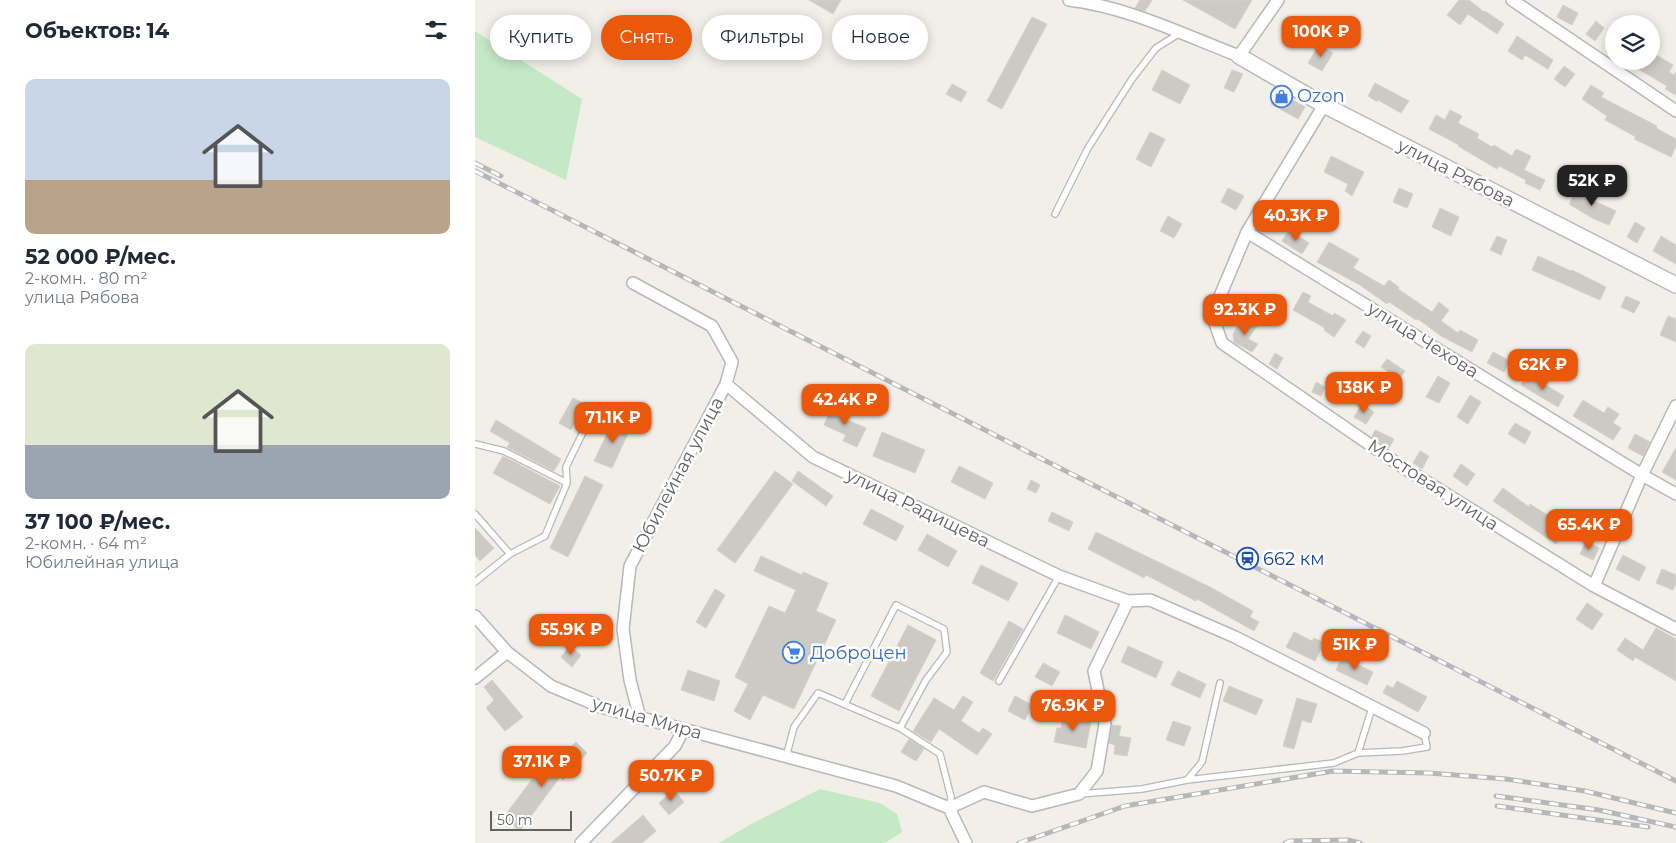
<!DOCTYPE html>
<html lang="ru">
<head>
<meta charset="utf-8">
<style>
	:root { --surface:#fff; --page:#f2f2f3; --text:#1f2937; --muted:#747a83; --accent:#ea580c }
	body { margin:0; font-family:Montserrat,sans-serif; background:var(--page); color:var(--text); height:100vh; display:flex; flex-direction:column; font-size:19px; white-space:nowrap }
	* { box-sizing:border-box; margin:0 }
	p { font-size:16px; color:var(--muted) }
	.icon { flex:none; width:28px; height:28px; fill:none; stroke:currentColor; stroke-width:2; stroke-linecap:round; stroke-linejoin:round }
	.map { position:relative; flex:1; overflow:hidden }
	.panel { display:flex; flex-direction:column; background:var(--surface); width:475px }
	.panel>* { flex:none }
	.hud { position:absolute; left:15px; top:15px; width:475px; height:45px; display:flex; gap:10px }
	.fabs { position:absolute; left:1130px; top:15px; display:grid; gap:10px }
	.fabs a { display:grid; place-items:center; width:55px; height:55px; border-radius:50%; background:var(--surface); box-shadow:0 2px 12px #0003; font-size:25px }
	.scale { position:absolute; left:15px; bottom:12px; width:82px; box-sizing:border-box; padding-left:5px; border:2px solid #5f6368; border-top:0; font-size:14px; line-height:18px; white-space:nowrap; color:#5f6368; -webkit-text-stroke:4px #fff; paint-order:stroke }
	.price { position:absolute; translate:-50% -42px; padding:0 11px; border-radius:10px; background:var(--accent); color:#fff; font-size:16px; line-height:32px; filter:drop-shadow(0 1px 2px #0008) }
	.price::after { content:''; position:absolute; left:50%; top:30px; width:15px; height:11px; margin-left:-8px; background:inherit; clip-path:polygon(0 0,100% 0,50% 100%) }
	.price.on { background:#222; color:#fff }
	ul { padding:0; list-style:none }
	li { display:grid; align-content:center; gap:10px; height:265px; padding:0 25px }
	li span { display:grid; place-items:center; height:155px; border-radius:10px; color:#555 }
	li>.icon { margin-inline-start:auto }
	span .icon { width:90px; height:90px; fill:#fffc; stroke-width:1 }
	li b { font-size:21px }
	h2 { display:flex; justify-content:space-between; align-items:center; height:60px; padding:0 25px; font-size:21px }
	.tag { padding:0 18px; border-radius:22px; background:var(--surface); box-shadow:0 2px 12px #0003; font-size:18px; line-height:45px }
	.tag.on { background:var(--accent); color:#fff }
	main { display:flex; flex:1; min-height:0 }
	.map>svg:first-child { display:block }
	.green { fill:#c5e8c5 }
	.building { fill:#cccac5; stroke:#d6d1c6 }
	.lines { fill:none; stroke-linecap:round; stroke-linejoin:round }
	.lane-casing { stroke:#b5b8bc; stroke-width:8 }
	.street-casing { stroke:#b5b8bc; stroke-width:14 }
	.secondary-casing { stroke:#b6babf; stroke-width:18 }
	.lane { stroke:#fff; stroke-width:5.5 }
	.street { stroke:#fff; stroke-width:11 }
	.secondary { stroke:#fff; stroke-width:15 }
	.rail-casing { stroke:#b6b7b8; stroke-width:5 }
	.rail { stroke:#fff; stroke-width:3; stroke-dasharray:9; stroke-linecap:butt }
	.labels { text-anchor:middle; stroke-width:5; stroke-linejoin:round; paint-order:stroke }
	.shop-label { font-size:18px; fill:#366cbe; stroke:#fff; text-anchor:start }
	.street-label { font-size:18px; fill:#5f6368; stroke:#fff }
	.transit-label { font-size:18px; fill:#164399; stroke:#fff; text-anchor:start }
</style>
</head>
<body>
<main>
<section class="panel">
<h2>Объектов: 14<svg class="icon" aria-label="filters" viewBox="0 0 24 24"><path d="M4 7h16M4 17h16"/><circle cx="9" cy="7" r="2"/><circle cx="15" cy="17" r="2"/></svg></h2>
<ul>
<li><span style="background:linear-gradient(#c9d6e8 65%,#b9a48a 0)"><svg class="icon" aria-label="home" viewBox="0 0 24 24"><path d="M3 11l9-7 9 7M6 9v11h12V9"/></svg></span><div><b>52 000 ₽/мес.</b><p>2-комн. · 80 m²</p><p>улица Рябова</p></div></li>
<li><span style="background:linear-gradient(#dfe7d0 65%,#9aa5b1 0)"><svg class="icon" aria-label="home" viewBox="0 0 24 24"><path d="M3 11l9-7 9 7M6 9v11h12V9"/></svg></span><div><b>37 100 ₽/мес.</b><p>2-комн. · 64 m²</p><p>Юбилейная улица</p></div></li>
</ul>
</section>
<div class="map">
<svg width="1201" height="843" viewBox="0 0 1201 843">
	<rect width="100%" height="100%" fill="#f1efe8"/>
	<!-- green -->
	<path class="green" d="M0,31L107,99L91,180L0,137Z
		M345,789L405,803L422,814L427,832L410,843H244L278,823Z"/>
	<!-- building -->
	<path class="building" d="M334,0H366L358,14Z
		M665,0H677L670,11L660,8Z
		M708,0H777L760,29Z
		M984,0H994L1009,12L1010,11L1029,24L1022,34L993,14L985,25L972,15Z
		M1088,5L1103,13L1097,25L1082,17Z
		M557,17L572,24L527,109L512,101Z
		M1121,21L1129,28L1120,41L1111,34Z
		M1042,36L1078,60L1073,69L1050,55L1047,60L1033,51Z
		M844,45L858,53L847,71L833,63Z
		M1178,53L1198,65L1194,72L1199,75L1201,72V95L1190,89L1192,86L1150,61H1176Z
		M1089,66L1100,74L1090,87L1079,79Z
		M687,70L715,85L705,104L677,90Z
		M757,70L768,74L759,92L749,88Z
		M900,83L934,101L926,113L903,100L902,102L893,96Z
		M477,84L492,92L486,102L471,94Z
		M1116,85L1129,93L1126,97L1182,126L1181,128L1201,139V146L1196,157L1159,139L1161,137L1130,120L1132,116L1107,99Z
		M803,91L830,107L823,119L796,104Z
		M975,110L987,116L983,123L1004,134L1002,138L1017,147L1019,145L1037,156L1041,149L1056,156L1049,170L1070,180L1065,190L1050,183L1051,180L1024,166L1022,169L983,146L984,145L954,129L961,115L970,120Z
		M675,132L690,139L676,167L661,159Z
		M856,156L889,172L877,196L870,191L873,184L849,172Z
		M753,188L769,196L761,210L746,202Z
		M924,188L938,194L932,208L918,202Z
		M1103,188L1119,196L1117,200L1141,211L1134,225L1119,219L1094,204Z
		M965,208L984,217L976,236L957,227Z
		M693,216L707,224L699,238L685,231Z
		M1160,222L1170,228L1162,243L1152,237Z
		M814,230L834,243L827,254L807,241Z
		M1022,236L1032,240L1026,255L1015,250Z
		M1186,236L1201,245V264L1178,251Z
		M854,242L884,259L878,268L909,286L914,280L924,287L923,289L957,312L964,302L974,310L966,321L983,333L985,330L1003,340L997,352L966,336L943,319L941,320L914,302L912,304L885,285L842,262Z
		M1063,256L1096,271L1097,270L1131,287L1125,300L1057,270Z
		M828,292L836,296L833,302L858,316L859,313L871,320L859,337L849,330L850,328L818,310Z
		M1151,296L1165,302L1159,313L1146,307Z
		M1193,316L1201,319V342L1185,335Z
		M774,320L782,326L773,339L783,344L777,352L759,342L758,334L764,324L770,328Z
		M888,331L896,336L889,348L880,342Z
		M1018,352L1035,361L1029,372L1012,363Z
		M800,353L808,358L802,369L794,364Z
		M912,359L930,371L924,379L906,367Z
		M1052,374L1089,396L1083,407L1046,385Z
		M963,376L975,383L964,403L951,397Z
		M841,382L850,387L846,396L837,392Z
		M995,395L1006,402L993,424L982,417Z
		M98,398L110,404L96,430L84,423Z
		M1108,400L1129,413L1133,407L1144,414L1138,423L1146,428L1138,440L1098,416Z
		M359,403L367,406L363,416L391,428L382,447L368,441L371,435L349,425Z
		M887,404L899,412L891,424L879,417Z
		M139,419L156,427L137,468L119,461Z
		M21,420L86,459L79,471L32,447L35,443L15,431Z
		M1040,423L1056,432L1050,444L1033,434Z
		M900,430L919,439L914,448L897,437Z
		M407,432L450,450L440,473L398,456Z
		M1160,434L1175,442L1168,456L1153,448Z
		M1201,448V480L1187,472Z
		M945,451L954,456L947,469L938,463Z
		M28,456L85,486L75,504L18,473Z
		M986,464L1000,474L992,486L978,476Z
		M484,466L518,483L510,499L476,482Z
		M300,471L318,484L260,563L242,550Z
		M323,471L358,496L351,506L317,481Z
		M110,476L128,485L93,557L75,548Z
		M556,480L565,485L561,493L552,489Z
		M1028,488L1054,507L1055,504L1093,528L1081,544L1018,501Z
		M396,509L429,526L421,541L388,524Z
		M577,512L598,522L594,531L573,521Z
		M0,528L19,548L5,561L0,555Z
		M621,532L735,587L778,611L775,617L784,622L779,631L722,599L721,601L671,575L669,578L613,549Z
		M452,534L482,551L473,567L443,550Z
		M1111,541L1124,548L1118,560L1105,554Z
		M1148,555L1171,567L1164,581L1141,569Z
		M286,556L327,575L328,572L353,583L341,611L361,620L319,709L288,695L275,720L259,711L273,684L260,677L294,606L310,613L321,590L279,571Z
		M506,565L543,583L533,601L497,583Z
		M1187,569L1201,575V584L1198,590L1181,583Z
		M240,589L250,595L231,628L221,622Z
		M1112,603L1128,614L1117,630L1101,619Z
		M590,615L624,632L616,649L582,633Z
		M534,621L548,629L518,681L505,673Z
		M433,625L461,640L424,711L396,696Z
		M1181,628L1201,639V681L1160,657L1158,661L1142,650L1150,638L1168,650Z
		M819,632L837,641L839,638L849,643L840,661L811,647Z
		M95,646L106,655L97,667L86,657Z
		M653,646L688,662L681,678L646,662Z
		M867,657L898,672L892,685L861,670Z
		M568,663L585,672L577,686L560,677Z
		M213,670L245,681L239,701L206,690Z
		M703,671L731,684L725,698L696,685Z
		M17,680L48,717L30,731L11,708L19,700L9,687Z
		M922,681L952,697L943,712L908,693L912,685L918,688Z
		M754,686L788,700L781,715L748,701Z
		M488,696L498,702L486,721L504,733L508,728L517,734L502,755L464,729L456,742L438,731L459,698L479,710Z
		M540,696L557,705L550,720L533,711Z
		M822,698L842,704L836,723L827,720L819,749L808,746Z
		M588,715L616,721L611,748L579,742L582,728H586Z
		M698,721L716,727L709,746L691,740Z
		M637,725L646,726L644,736L656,738L652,756L639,754L640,745L634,743Z
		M434,739L449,749L441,761L426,752Z
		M101,742L112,753L88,780L85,777L45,831L28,818L64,770L70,775Z
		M199,790L209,802L194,815L184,803Z
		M168,815L181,831L167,843H136Z"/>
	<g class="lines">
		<defs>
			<path id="lane" d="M580,214L613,148L657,79L681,48L705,33
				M0,444L29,451L92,483
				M0,514L35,554
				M0,582L35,554L70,536L92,483L91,467L109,430
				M524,681L584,576
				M370,704L421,605L469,629L472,652L451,680L425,728
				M883,753L897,708
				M311,757L319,727L343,693L425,728L465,754L476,797L474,808
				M712,780L727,762L745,683
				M605,794L667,789L712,780L859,763L883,753L927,751L952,747L949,733"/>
			<path id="street" d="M594,0C653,7 709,35 764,56L803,0
				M1037,0L1201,111
				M849,105L772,232L737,315L747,343L923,464L1119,586L1201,629
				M772,232L1167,475L1201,494
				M158,283L237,326L257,362L251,384L155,566L148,629L155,680L165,718
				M251,384L338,457L584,576L653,601L619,671L630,724L622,771L604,794L557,806L509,792L474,808
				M1119,586L1167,475L1201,406
				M653,601L675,600L760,637L949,733
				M0,616L32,652L76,686L126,707L421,786L474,808L491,843
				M0,678L32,652
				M106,843L200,746L208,730"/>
			<path id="secondary" d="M764,56L849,105L1201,285"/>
		</defs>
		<!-- lane casing -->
		<use href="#lane" class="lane-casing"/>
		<!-- street casing -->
		<use href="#street" class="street-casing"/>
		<!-- secondary casing -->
		<use href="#secondary" class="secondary-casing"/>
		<!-- lane -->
		<use href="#lane" class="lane"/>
		<!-- street -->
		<use href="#street" class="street"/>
		<!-- secondary -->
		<use href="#secondary" class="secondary"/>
		<defs>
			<path id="rail" d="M0,163L26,176
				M0,171L1201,781
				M1021,796L1124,810L1201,827
				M1022,806L1173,827
				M544,843L650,806L858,771L954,773L1031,779L1110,791L1201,813
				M810,843L815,841L873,840L885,843"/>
		</defs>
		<!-- rail casing -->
		<use href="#rail" class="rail-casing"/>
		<!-- rail -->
		<use href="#rail" class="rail"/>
	</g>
	<!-- icons -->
	<defs>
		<symbol id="shop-ring" viewBox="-11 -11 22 22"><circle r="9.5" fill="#fff" stroke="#3f7fe0" stroke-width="1.5"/><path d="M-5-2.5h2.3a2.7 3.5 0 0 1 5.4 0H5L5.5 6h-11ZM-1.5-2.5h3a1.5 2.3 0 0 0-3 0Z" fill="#3f7fe0"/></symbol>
		<symbol id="station-ring" viewBox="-11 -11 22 22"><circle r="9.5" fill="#fff" stroke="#1a4fb4" stroke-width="1.5"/><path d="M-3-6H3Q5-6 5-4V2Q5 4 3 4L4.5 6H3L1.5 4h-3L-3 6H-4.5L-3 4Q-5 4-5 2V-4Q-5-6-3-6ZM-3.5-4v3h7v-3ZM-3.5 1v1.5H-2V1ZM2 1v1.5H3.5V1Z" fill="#1a4fb4"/></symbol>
		<symbol id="supermarket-ring" viewBox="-11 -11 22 22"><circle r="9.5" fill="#fff" stroke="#3f7fe0" stroke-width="1.5"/><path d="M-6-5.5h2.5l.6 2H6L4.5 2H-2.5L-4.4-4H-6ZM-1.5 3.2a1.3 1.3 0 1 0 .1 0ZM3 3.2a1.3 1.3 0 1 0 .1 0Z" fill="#3f7fe0"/></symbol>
	</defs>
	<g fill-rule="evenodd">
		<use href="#shop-ring" x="794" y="84" width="25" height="25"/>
		<use href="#station-ring" x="760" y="546" width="25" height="25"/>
		<use href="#supermarket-ring" x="306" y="640" width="25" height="25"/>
	</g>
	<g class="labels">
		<!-- shop labels -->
		<g class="shop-label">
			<text x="822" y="102">Ozon</text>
			<text x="335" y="659">Доброцен</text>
		</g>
		<!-- street labels -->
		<g class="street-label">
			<text transform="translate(981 173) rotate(27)" y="6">улица Рябова</text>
			<text transform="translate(948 340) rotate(32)" y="6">улица Чехова</text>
			<text transform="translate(203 475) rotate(-62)" y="6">Юбилейная улица</text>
			<text transform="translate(958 485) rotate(33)" y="6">Мостовая улица</text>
			<text transform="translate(443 508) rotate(26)" y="6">улица Радищева</text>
			<text transform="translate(172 718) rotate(16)" y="6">улица Мира</text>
		</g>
		<!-- transit labels -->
		<g class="transit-label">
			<text x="788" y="565">662 км</text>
		</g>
	</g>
</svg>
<div class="fabs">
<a><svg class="icon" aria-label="layers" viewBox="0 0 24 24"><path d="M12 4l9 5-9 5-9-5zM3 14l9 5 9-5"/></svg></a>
</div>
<div class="scale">50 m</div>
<b class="price" style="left:846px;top:58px">100K ₽</b>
<b class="price on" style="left:1117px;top:207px">52K ₽</b>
<b class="price" style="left:821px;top:242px">40.3K ₽</b>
<b class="price" style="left:770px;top:336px">92.3K ₽</b>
<b class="price" style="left:1068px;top:391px">62K ₽</b>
<b class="price" style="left:889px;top:414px">138K ₽</b>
<b class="price" style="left:370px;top:426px">42.4K ₽</b>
<b class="price" style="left:138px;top:444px">71.1K ₽</b>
<b class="price" style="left:1114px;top:551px">65.4K ₽</b>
<b class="price" style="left:96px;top:656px">55.9K ₽</b>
<b class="price" style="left:880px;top:671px">51K ₽</b>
<b class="price" style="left:598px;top:732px">76.9K ₽</b>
<b class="price" style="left:67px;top:788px">37.1K ₽</b>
<b class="price" style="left:196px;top:802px">50.7K ₽</b>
<div class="hud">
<a class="tag">Купить</a>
<a class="tag on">Снять</a>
<a class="tag">Фильтры</a>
<a class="tag">Новое</a>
</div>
</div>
</main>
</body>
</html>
